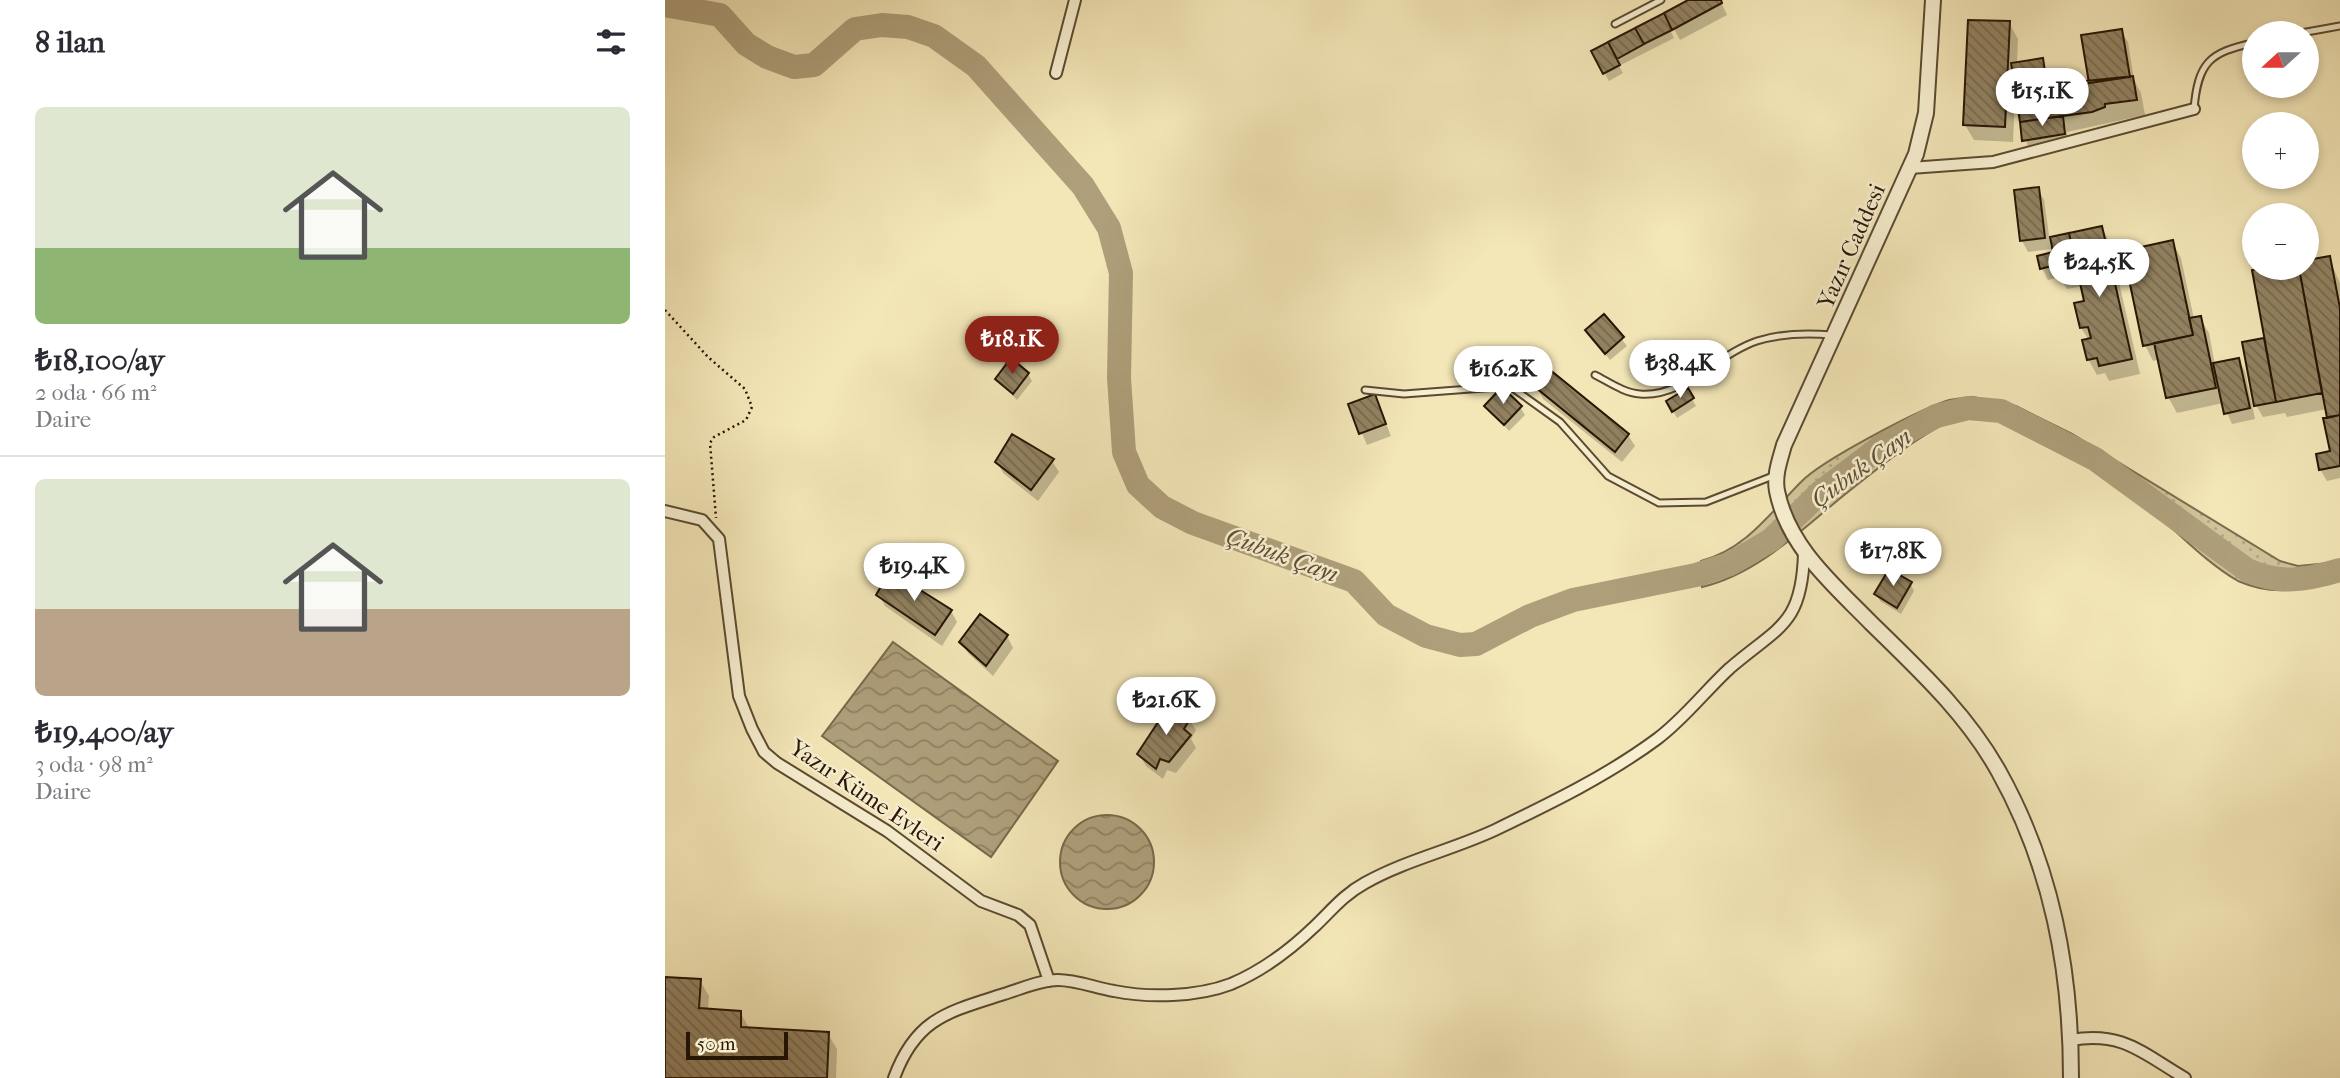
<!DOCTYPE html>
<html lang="tr">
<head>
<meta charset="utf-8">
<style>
	:root { --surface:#fff; --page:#f7f7f7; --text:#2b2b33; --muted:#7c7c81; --line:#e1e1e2; --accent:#8f2418 }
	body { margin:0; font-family:"IM FELL French Canon",serif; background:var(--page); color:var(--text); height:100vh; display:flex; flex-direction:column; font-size:26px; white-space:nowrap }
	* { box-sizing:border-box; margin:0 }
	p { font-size:23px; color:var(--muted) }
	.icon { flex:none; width:38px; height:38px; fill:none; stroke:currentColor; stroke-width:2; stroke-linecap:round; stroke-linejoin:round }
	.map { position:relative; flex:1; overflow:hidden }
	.details { display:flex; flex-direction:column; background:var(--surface); width:665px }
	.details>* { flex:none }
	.needle { width:46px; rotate:249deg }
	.tools { position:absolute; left:1577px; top:21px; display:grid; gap:14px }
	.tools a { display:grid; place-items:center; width:77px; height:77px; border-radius:50%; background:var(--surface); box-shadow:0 4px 10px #0003; font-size:35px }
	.scale { position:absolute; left:21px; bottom:18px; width:102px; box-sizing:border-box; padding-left:7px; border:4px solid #281604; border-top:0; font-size:19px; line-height:24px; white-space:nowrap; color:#281604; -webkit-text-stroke:5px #f7efd0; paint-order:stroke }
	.price { position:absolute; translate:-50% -60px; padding:0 16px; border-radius:24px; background:#fff; color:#222; font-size:23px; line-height:46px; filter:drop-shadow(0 2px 4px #0008) }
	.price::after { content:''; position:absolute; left:50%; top:42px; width:21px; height:16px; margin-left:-10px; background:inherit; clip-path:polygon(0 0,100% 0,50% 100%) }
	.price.active { background:var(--accent); color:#fff }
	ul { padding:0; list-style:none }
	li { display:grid; align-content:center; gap:14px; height:371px; padding:0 35px }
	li+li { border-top:2px solid var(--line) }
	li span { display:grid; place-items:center; height:217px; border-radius:10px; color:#555 }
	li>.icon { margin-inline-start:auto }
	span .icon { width:126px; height:126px; fill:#fffc; stroke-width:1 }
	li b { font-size:30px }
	h2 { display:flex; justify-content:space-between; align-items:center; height:84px; padding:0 35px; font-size:30px }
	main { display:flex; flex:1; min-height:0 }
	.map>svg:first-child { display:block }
	.grass { fill:url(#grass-dots); stroke:#7c6c4e; stroke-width:2 }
	.water { fill:url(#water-waves); stroke:#78684b; stroke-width:2 }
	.shadow { fill:#0003 }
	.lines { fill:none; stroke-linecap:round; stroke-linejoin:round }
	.river { stroke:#ae9f7a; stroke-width:24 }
	.building { fill:url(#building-back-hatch); stroke:#281604; stroke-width:2 }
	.service-casing { stroke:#5b4a31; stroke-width:9 }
	.minor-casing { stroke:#5b4a31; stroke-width:14 }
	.tertiary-casing { stroke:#5b4a31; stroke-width:18 }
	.path { stroke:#281604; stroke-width:2.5; stroke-dasharray:2 3.5; stroke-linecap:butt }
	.service { stroke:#f7efd0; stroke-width:5 }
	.minor { stroke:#f7efd0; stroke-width:10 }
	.tertiary { stroke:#f7efd0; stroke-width:14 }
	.labels { text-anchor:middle; stroke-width:5; stroke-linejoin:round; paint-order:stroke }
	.street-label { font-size:23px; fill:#281604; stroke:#f7efd0 }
	.water-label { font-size:24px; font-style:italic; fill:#5e4d33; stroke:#f7efd0 }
</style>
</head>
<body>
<main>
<section class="details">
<h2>8 ilan<svg class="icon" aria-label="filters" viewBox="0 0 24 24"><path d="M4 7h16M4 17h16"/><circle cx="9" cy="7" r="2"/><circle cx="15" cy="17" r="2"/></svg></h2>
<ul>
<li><span style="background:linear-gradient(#dfe7d0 65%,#8fb573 0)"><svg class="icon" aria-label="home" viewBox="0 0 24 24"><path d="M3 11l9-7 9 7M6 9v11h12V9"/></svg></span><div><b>₺18,100/ay</b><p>2 oda · 66 m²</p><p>Daire</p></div></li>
<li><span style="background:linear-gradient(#dfe7d0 60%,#b9a48a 0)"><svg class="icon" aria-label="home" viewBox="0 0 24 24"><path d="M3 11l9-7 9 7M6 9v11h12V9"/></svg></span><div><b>₺19,400/ay</b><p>3 oda · 98 m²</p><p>Daire</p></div></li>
</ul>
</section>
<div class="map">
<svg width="1675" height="1078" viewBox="0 0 1675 1078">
	<defs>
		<pattern id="grass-dots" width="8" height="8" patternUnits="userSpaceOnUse" patternTransform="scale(1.75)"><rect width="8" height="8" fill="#d0c399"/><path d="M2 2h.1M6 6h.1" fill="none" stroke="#b3a782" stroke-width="1.8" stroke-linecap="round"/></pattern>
		<pattern id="water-waves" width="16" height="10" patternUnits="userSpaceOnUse" patternTransform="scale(1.75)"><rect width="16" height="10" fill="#ae9f7a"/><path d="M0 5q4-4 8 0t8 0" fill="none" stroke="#8e8162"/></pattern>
		<pattern id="building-back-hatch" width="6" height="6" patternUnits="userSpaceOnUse" patternTransform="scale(1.75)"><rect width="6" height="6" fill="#928261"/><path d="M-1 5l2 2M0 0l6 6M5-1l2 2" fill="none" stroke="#77694e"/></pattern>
	</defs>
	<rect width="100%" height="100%" fill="#f3e6b7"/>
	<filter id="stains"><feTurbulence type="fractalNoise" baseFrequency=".00286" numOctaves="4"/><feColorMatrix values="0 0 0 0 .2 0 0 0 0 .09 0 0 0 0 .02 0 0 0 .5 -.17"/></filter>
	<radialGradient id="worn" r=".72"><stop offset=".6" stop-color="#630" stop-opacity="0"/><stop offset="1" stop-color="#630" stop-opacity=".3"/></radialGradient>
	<!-- grass -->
	<path class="grass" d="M1308,397L1351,406L1407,434L1615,561L1633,566L1675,562V577C1638,590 1610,597 1573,581C1542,563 1518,537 1491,514C1450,481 1405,451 1357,430C1339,421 1322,412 1301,416C1268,422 1206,474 1178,496C1135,531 1092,574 1037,587L1036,561C1080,550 1105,513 1136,482C1157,460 1250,412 1281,401C1289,398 1299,398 1308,397Z"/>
	<!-- water -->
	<path class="water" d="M228,642L393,761L326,857L157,736Z
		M395 862a47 47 0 1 1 94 0a47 47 0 1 1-94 0Z"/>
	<!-- shadow -->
	<path class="shadow" d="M1027,0H1055L1062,15L1015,40L1004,20H1000L1009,38L954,66L958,73L944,81L928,52Z
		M1344,23L1353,39L1352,64L1377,60L1387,86L1425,82L1456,31L1463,42L1469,80L1476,93L1480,115L1402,132L1403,141L1363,147L1350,96L1348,142L1309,140L1300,125Z
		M1373,189L1379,200L1386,249L1363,252L1357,241L1350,191Z
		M1437,228L1445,243L1475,374L1444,381L1440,373L1432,375L1423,359L1424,340L1416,328L1421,302L1418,286L1402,289L1395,277L1383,280L1377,268L1390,253L1387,239Z
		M1507,242L1516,258L1529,319L1535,318L1544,333L1550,365L1573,360L1580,371L1590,419L1567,424L1558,403L1512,413L1503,397L1495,359L1488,361L1480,345Z
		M1664,258L1675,283V478L1662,481L1655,469L1667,453L1662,409L1622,417L1620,413L1598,417L1591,405L1579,343L1601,339L1589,272L1642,268V262Z
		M939,317L962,346L945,360L927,338Z
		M363,374L367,381L352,400L332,379Z
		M872,387L963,435L970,446L957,462L878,399Z
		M1022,390L1031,406L1012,418L1003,402Z
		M710,396L726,436L702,445L685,405Z
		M822,406L855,407L860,415L844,431Z
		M387,461L394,472L373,501L338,473L332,462Z
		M1245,583L1249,591L1236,614L1215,601L1211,594Z
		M214,595L286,611L292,622L277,646L220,606Z
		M342,636L348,648L328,676L303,653L296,642Z
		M524,719L531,730L526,739L531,748L511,773L502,770L498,779L481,766L474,754Z
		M0,979L35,981L44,996L43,1010L75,1012L84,1028L163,1034L172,1049L171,1078H0Z"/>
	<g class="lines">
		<!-- river -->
		<path class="river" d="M0,5L55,15L81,44L102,57L129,67L149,65L190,29L217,25L243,27L269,36L311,66L418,186L444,228L456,273L454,378L459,452L473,485L497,507L528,523L689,581L721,615L761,636L795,645L811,644L865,616L908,600L1031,575L1065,564L1106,540L1157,491L1218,445L1271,416L1303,408L1336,411L1430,459L1582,570C1615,585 1641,580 1675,570"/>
	</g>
	<!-- building -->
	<path class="building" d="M1023,0H1056L1057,3L1007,30L999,13Z
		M999,13L1007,30L979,44L970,28Z
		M1303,20L1345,21L1340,127L1298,125Z
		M970,28L979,44L952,59L943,42Z
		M1457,29L1465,77L1424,83L1416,35Z
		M943,42L955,65L938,74L926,51Z
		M1378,58L1382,85L1468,76L1472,100L1440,104V107L1427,112L1355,122L1346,63Z
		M1398,116L1400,134L1357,141L1355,122Z
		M1374,187L1380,238L1355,241L1349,190Z
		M1437,226L1467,359L1434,366L1432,358L1422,360L1417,340L1426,338L1423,327L1415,328L1409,303L1419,301L1404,233Z
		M1404,233L1413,274L1394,278L1391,265L1375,269L1372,256L1388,252L1385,237Z
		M1508,240L1528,335L1478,346L1458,251Z
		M1665,256L1675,308V415L1662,418L1634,268H1642V260Z
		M1601,268H1634L1657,393L1611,402L1587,270Z
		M939,314L959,337L940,354L920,330Z
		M1536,316L1551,388L1501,398L1489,343L1528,335L1524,318Z
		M1599,338L1611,402L1589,406L1577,342Z
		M346,358L364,373L348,394L330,379Z
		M1574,358L1585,408L1559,414L1548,363Z
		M884,369L964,434L950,452L870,387Z
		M837,387L857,406L839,425L819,406Z
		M1023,388L1029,398L1007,412L1001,401Z
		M710,394L721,424L694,434L683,404Z
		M1675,415V466L1654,470L1651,454L1665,451L1658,418Z
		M347,434L389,459L366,490L330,462Z
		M1224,569L1247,582L1232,608L1209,594Z
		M225,571L287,610L270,635L211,595Z
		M315,614L343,635L321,666L294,642Z
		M505,704L526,717L519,729L526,735L504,762L495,759L491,769L472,754Z
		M0,977L36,979L34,1008L76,1011V1027L164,1032L162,1078H0Z"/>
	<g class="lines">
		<defs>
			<path id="service" d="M950,24L996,0
				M1636,33L1675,26
				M1529,109C1533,62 1545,52 1589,43
				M930,375C944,382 959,393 975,394C1018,398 1053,354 1092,341C1117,333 1142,333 1167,335
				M700,390L739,394L845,386L895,422L943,476L994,503L1041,502L1108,476"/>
			<path id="minor" d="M391,73L410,0
				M1245,168L1328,162L1529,109
				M0,511L37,520L54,539L74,696L87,729L99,752L112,763L222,831L316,901L353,915L365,925L384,981
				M1406,1040C1458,1031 1477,1053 1520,1078
				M229,1078C251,1018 283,1012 339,994C356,989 375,980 393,980C411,980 431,988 449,991C484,998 532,997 566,984C597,971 625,950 649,927C666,911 678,895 700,883C741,860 787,850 830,830C886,803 942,776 992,739C1019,719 1040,691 1065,668C1114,626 1137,625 1139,553"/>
			<path id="tertiary" d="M1268,0L1261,113L1251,154L1119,445C1115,460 1109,475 1112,491C1123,547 1169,585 1206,623C1253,669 1302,714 1334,772C1387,867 1406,970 1406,1078"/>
		</defs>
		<!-- service casing -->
		<use href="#service" class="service-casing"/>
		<!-- minor casing -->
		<use href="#minor" class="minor-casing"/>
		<!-- tertiary casing -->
		<use href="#tertiary" class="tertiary-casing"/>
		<!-- path -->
		<path class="path" d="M0,310L43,357L80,389L87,407L81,420L49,437L45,443L51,518"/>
		<!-- service -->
		<use href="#service" class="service"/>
		<!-- minor -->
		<use href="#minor" class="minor"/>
		<!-- tertiary -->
		<use href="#tertiary" class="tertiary"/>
	</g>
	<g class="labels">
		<!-- street labels -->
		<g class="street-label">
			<text transform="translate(1186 246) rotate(-66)" y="8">Yazır Caddesi</text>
			<text transform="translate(202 795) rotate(34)" y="8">Yazır Küme Evleri</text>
		</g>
		<!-- water labels -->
		<g class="water-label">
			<text transform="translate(1196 468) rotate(-36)" y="8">Çubuk Çayı</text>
			<text transform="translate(617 555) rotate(20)" y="8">Çubuk Çayı</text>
		</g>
	</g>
	<rect width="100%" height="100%" filter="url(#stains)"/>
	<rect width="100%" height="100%" fill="url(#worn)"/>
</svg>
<div class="tools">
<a><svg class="needle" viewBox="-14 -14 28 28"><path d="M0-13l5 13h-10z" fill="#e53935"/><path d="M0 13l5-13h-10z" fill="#7c7c81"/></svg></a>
<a>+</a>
<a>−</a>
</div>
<div class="scale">50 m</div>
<b class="price" style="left:1377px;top:128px">₺15.1K</b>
<b class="price" style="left:1434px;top:299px">₺24.5K</b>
<b class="price active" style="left:347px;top:376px">₺18.1K</b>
<b class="price" style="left:1015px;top:400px">₺38.4K</b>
<b class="price" style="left:838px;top:406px">₺16.2K</b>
<b class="price" style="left:1228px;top:588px">₺17.8K</b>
<b class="price" style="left:249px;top:603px">₺19.4K</b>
<b class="price" style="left:501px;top:737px">₺21.6K</b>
</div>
</main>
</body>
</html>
